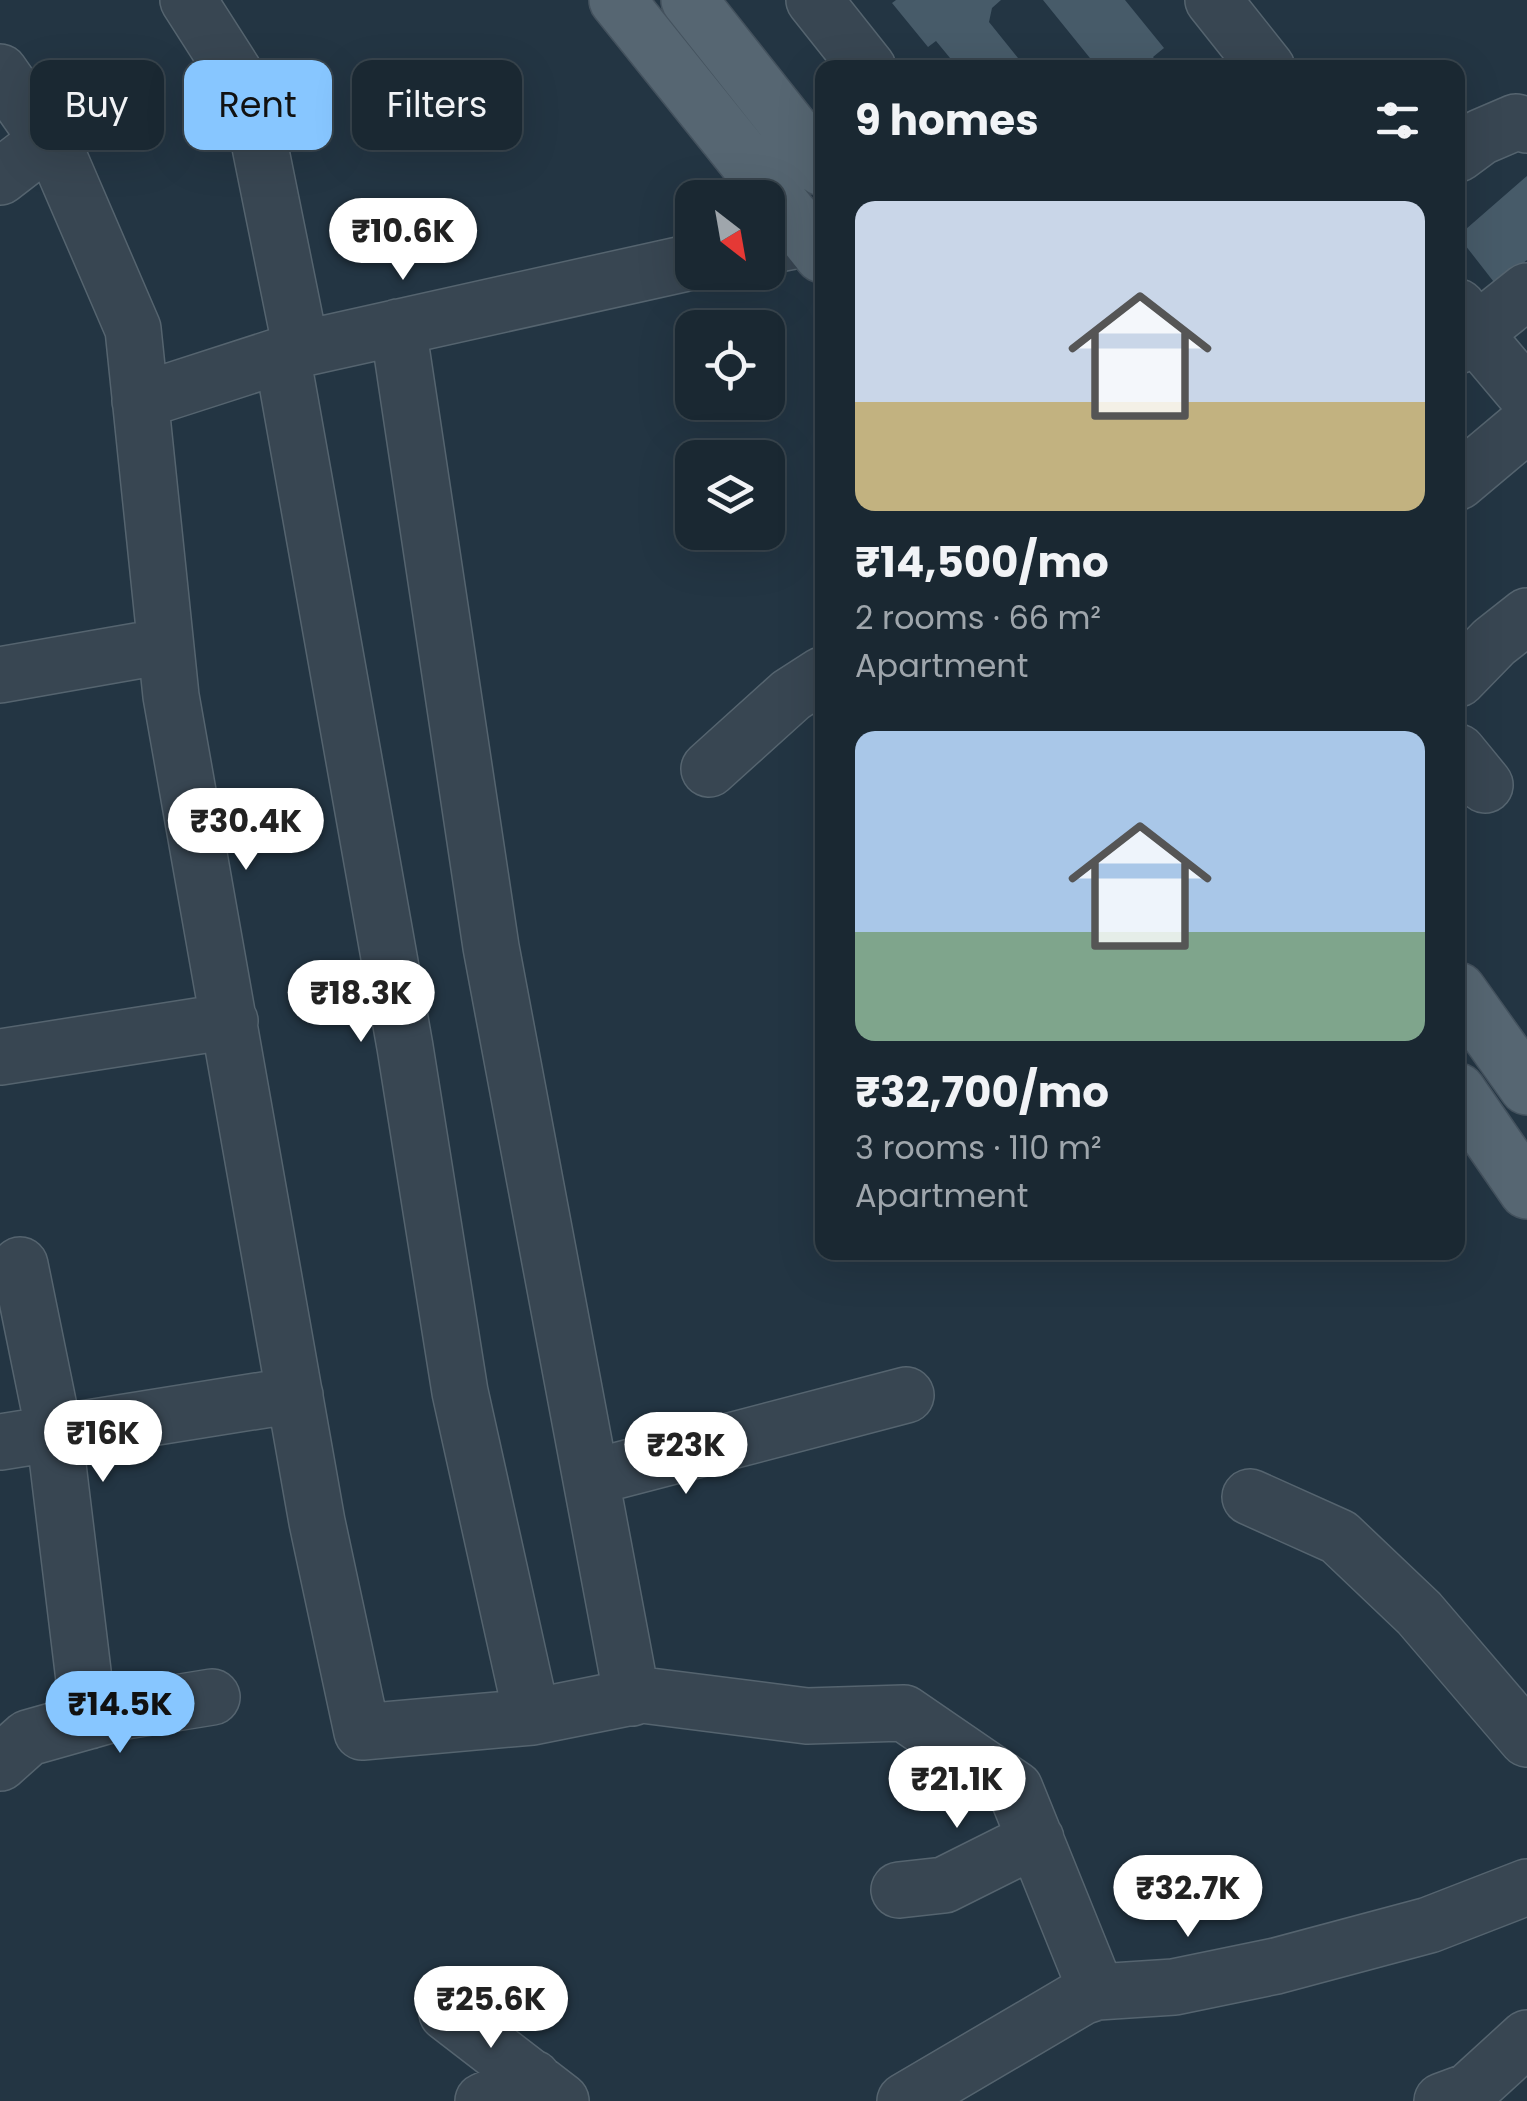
<!DOCTYPE html>
<html lang="en">
<head>
<meta charset="utf-8">
<style>
	:root { --surface:#1a2832; --page:#23303a; --text:#f1f3f6; --muted:#9fa6ac; --line:#38444d; --accent:#87c6ff }
	body { margin:0; font-family:Poppins,sans-serif; background:var(--page); color:var(--text); height:100vh; display:flex; flex-direction:column; font-size:38px; white-space:nowrap }
	* { box-sizing:border-box; margin:0 }
	p { font-size:32px; color:var(--muted) }
	.icon { flex:none; width:55px; height:55px; fill:none; stroke:currentColor; stroke-width:2; stroke-linecap:round; stroke-linejoin:round }
	.map { position:relative; flex:1; overflow:hidden }
	.panel { position:absolute; left:815px; top:60px; width:650px; height:1200px; display:flex; flex-direction:column; background:var(--surface); border-radius:20px; box-shadow:0 10px 40px #0002,0 0 0 2px var(--line) }
	.panel>* { flex:none }
	.banner { position:absolute; left:30px; top:60px; width:635px; height:90px; display:flex; gap:20px }
	.needle { width:65px; rotate:149deg }
	.controls { position:absolute; left:675px; top:180px; display:grid; gap:20px }
	.controls a { display:grid; place-items:center; width:110px; height:110px; border-radius:20px; background:var(--surface); box-shadow:0 10px 40px #0002,0 0 0 2px var(--line); font-size:50px }
	.price { position:absolute; translate:-50% -85px; padding:0 22px; border-radius:35px; background:#fff; color:#222; font-size:32px; line-height:65px; filter:drop-shadow(0 2px 5px #0008) }
	.price::after { content:''; position:absolute; left:50%; top:60px; width:30px; height:22px; margin-left:-15px; background:inherit; clip-path:polygon(0 0,100% 0,50% 100%) }
	.price.selected { background:var(--accent); color:#111 }
	ul { padding:0; list-style:none }
	li { display:grid; align-content:center; gap:20px; height:530px; padding:0 40px }
	li span { display:grid; place-items:center; height:310px; border-radius:20px; color:#555 }
	li>.icon { margin-inline-start:auto }
	span .icon { width:180px; height:180px; fill:#fffc; stroke-width:1 }
	li b { font-size:42px }
	h2 { display:flex; justify-content:space-between; align-items:center; height:120px; padding:0 40px; font-size:42px }
	.pill { padding:0 35px; border-radius:20px; background:var(--surface); box-shadow:0 10px 40px #0002,0 0 0 2px var(--line); font-size:35px; line-height:90px }
	.pill.selected { background:var(--accent); color:#111 }
	.map>svg:first-child { display:block }
	.building { fill:#475b69 }
	.lines { fill:none; stroke-linecap:round; stroke-linejoin:round }
	.minor-casing { stroke:#55646f; stroke-width:58 }
	.major-casing { stroke:#44525e; stroke-width:58 }
	.minor { stroke:#384652; stroke-width:55 }
	.major { stroke:#566672; stroke-width:55 }
</style>
</head>
<body>
<div class="map">
<svg width="1527" height="2101" viewBox="0 0 1527 2101">
	<rect width="100%" height="100%" fill="#233543"/>
	<!-- building -->
	<path class="building" d="M896,0H1001L992,8L989,22L1026,68H944L942,65L950,58L936,41L928,47L892,3Z
		M1043,0H1125L1164,48L1153,57L1161,68H1098Z
		M1527,176V260L1497,286L1458,236Z"/>
	<g class="lines">
		<defs>
			<path id="minor" d="M188,0L250,97L301,349
				M814,0L868,68
				M1213,0L1267,68
				M0,72L58,155L133,329L171,696L317,1522L362,1732L532,1717L642,1695L807,1716L904,1713L1015,1789L1097,1992
				M1458,154L1481,137L1516,122L1527,125
				M0,177L48,140
				M768,246L809,238
				M1458,307L1473,332L1527,396
				M398,327L491,947L632,1698
				M1458,346L1527,291
				M282,355L405,1047L460,1392L532,1717
				M140,401L301,349L692,262
				M1458,482L1527,424
				M0,675L165,646
				M1458,679L1494,642L1527,616
				M1458,752L1485,785
				M709,769L791,695L822,675
				M0,1057L230,1021
				M20,1265L54,1432L89,1721
				M0,1442L295,1395
				M593,1477L906,1395
				M1250,1497L1339,1537L1419,1613L1527,1739
				M0,1763L28,1738L120,1712L212,1697
				M899,1890L944,1885L1036,1839
				M447,2013L561,2101
				M483,2101L533,2078
				M905,2101L1082,1997L1097,1992L1174,1987L1276,1966L1429,1925L1527,1887
				M1442,2101L1469,2091L1527,2038"/>
			<path id="major" d="M617,0L822,255
				M689,0L822,168
				M1458,990L1527,1087
				M1458,1091L1527,1191"/>
		</defs>
		<!-- minor casing -->
		<use href="#minor" class="minor-casing"/>
		<!-- major casing -->
		<use href="#major" class="major-casing"/>
		<!-- minor -->
		<use href="#minor" class="minor"/>
		<!-- major -->
		<use href="#major" class="major"/>
	</g>
</svg>
<div class="controls">
<a><svg class="needle" viewBox="-14 -14 28 28"><path d="M0-13l5 13h-10z" fill="#e53935"/><path d="M0 13l5-13h-10z" fill="#9fa6ac"/></svg></a>
<a><svg class="icon" aria-label="locate" viewBox="0 0 24 24"><circle cx="12" cy="12" r="6"/><path d="M12 2v4M12 18v4M2 12h4M18 12h4"/></svg></a>
<a><svg class="icon" aria-label="layers" viewBox="0 0 24 24"><path d="M12 4l9 5-9 5-9-5zM3 14l9 5 9-5"/></svg></a>
</div>
<b class="price" style="left:403px;top:283px">₹10.6K</b>
<b class="price" style="left:246px;top:873px">₹30.4K</b>
<b class="price" style="left:361px;top:1045px">₹18.3K</b>
<b class="price" style="left:103px;top:1485px">₹16K</b>
<b class="price" style="left:686px;top:1497px">₹23K</b>
<b class="price selected" style="left:120px;top:1756px">₹14.5K</b>
<b class="price" style="left:957px;top:1831px">₹21.1K</b>
<b class="price" style="left:1188px;top:1940px">₹32.7K</b>
<b class="price" style="left:491px;top:2051px">₹25.6K</b>
<div class="banner">
<a class="pill">Buy</a>
<a class="pill selected">Rent</a>
<a class="pill">Filters</a>
</div>
<section class="panel">
<h2>9 homes<svg class="icon" aria-label="filters" viewBox="0 0 24 24"><path d="M4 7h16M4 17h16"/><circle cx="9" cy="7" r="2"/><circle cx="15" cy="17" r="2"/></svg></h2>
<ul>
<li><span style="background:linear-gradient(#c9d6e8 65%,#c2b280 0)"><svg class="icon" aria-label="home" viewBox="0 0 24 24"><path d="M3 11l9-7 9 7M6 9v11h12V9"/></svg></span><div><b>₹14,500/mo</b><p>2 rooms · 66 m²</p><p>Apartment</p></div></li>
<li><span style="background:linear-gradient(#a9c7e8 65%,#7fa58c 0)"><svg class="icon" aria-label="home" viewBox="0 0 24 24"><path d="M3 11l9-7 9 7M6 9v11h12V9"/></svg></span><div><b>₹32,700/mo</b><p>3 rooms · 110 m²</p><p>Apartment</p></div></li>
</ul>
</section>
</div>
</body>
</html>
